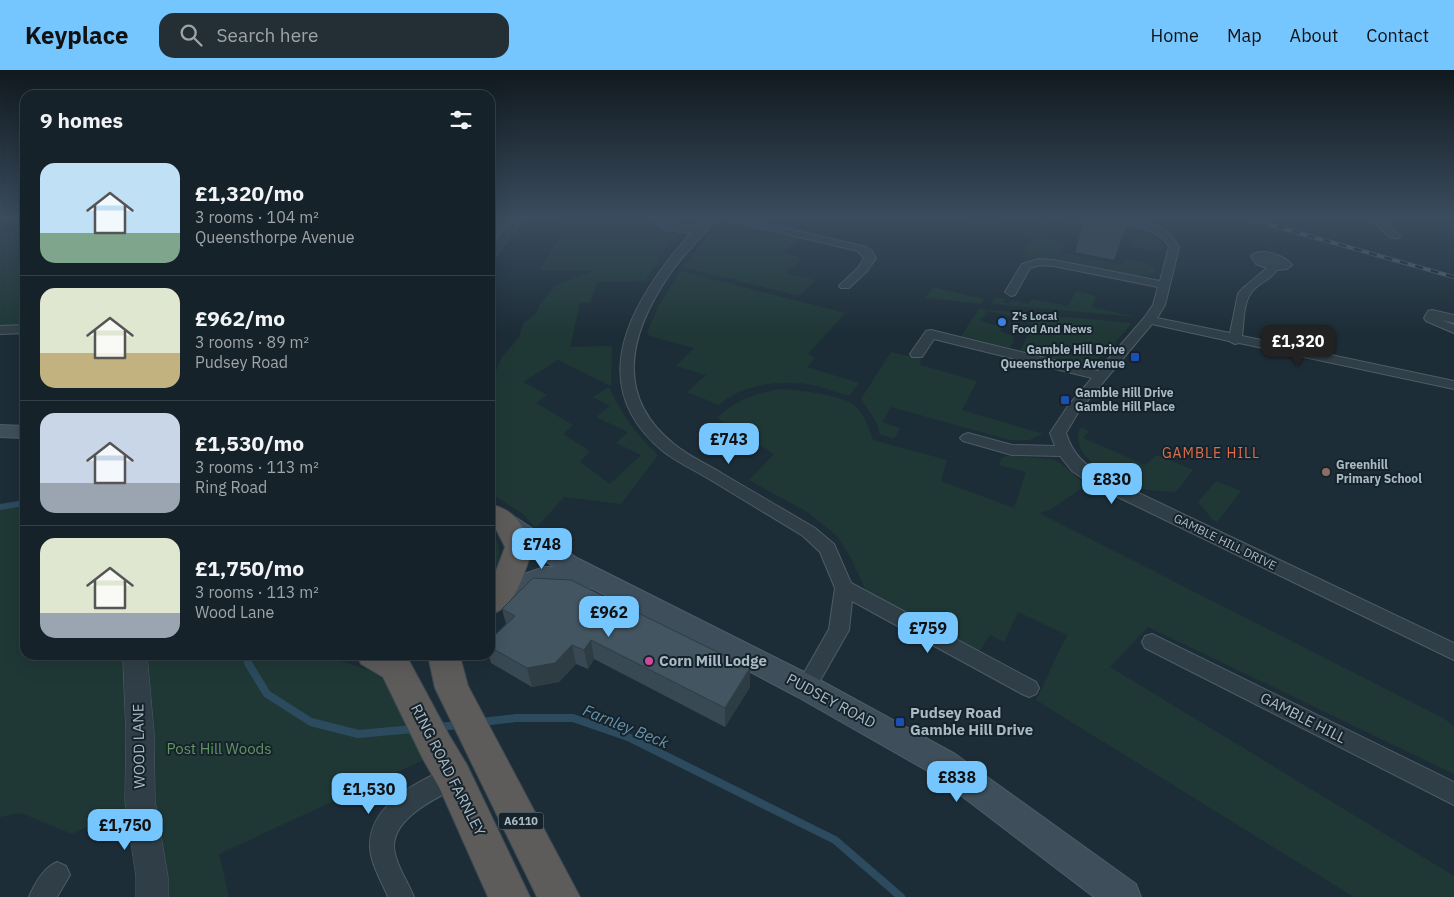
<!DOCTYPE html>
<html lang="en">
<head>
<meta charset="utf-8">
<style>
	:root { --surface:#162229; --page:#232f35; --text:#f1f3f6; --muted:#9ea4a8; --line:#353f46; --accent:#75c6ff }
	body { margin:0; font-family:"IBM Plex Sans",sans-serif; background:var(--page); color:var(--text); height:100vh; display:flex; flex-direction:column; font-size:19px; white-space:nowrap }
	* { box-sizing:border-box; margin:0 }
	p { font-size:16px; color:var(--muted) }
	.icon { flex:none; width:28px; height:28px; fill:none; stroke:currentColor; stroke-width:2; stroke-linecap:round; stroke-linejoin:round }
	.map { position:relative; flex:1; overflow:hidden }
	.drawer { position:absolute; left:20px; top:20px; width:475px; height:570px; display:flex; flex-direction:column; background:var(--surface); border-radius:15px; box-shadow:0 5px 20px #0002,0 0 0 1px var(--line) }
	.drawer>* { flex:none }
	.price { position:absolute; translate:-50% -42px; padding:0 11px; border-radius:10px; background:var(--accent); color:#111; font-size:16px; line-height:32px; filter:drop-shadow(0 1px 2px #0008) }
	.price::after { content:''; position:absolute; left:50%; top:30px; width:15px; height:11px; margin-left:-8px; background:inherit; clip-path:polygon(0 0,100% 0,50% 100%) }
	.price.on { background:#222; color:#fff }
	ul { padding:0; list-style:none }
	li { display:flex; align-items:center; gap:15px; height:125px; padding:0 20px }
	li+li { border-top:1px solid var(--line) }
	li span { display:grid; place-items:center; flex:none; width:140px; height:100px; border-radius:15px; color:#555 }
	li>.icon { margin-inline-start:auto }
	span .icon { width:60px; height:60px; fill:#fffc; stroke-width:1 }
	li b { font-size:21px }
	h2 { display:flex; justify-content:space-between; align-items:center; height:60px; padding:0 20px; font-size:21px }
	header { display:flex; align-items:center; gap:30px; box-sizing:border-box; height:70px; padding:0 25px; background:var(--accent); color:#111 }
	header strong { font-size:24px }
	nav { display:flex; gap:28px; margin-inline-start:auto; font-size:18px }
	.search { width:350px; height:45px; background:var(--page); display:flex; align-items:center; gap:12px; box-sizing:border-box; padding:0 18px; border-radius:15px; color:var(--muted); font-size:19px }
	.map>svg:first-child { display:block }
	.green { fill:#1f3836 }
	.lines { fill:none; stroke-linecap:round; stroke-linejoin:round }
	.stream-far1 { stroke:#2c4b5e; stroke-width:6 }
	.stream { stroke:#2c4b5e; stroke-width:8 }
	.minor-casing { stroke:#4e5c66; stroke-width:2 }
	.tertiary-casing { stroke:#4e5c66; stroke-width:1 }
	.secondary-casing { stroke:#4e5c66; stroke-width:2 }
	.trunk-casing { stroke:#3b4952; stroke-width:2 }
	.minor { fill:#303f47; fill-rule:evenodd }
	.tertiary { fill:#303f47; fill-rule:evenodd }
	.secondary { fill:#3e4f5b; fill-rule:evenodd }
	.trunk { fill:#5e5c5a; fill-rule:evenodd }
	.rail-casing { stroke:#51646f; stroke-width:4 }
	.rail { stroke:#16232b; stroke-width:2.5; stroke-dasharray:8; stroke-linecap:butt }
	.wall { fill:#394953 }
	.shaded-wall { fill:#2e3c44 }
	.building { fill:#425561; stroke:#2e3c44 }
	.shop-dot { fill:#3f7fe0; stroke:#16232b; stroke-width:2 }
	.transit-dot { fill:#1a4fb4; stroke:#16232b; stroke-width:2 }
	.education-dot { fill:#8d6e63; stroke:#16232b; stroke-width:2 }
	.hotel-dot { fill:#d1479c; stroke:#16232b; stroke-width:2 }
	.labels { text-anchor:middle; stroke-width:4; stroke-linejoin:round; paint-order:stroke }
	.far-poi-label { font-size:11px; font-weight:bold; fill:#aabac5; stroke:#16232b; text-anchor:start }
	.shield { fill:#16232b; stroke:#7e8d97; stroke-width:1 }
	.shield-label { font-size:11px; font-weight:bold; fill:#aabac5 }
	.poi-label { font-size:12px; font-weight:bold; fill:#aabac5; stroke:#16232b; text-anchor:start }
	.street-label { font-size:12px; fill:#aabac5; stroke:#16232b }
	.neighbourhood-label { font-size:14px; letter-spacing:1px; fill:#dd6e4d; stroke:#16232b }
	.near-poi-label { font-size:15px; font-weight:bold; fill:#aabac5; stroke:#16232b; text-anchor:start }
	.near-street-label { font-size:15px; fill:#aabac5; stroke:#16232b }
	.near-park-label { font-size:15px; fill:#609761; stroke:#16232b }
	.near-water-label { font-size:16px; font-style:italic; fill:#6693ac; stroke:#16232b }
</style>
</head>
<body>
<header>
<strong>Keyplace</strong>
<div class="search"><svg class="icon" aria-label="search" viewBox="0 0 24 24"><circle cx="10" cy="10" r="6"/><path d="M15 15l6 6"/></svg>Search here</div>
<nav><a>Home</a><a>Map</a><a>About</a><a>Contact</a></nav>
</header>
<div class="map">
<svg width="1454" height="827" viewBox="0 0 1454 827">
	<rect width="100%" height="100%" fill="#1d2d37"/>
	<!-- green -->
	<path class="green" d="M0,148H25V256L0,258Z
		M536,148H653L654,155L675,163L680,168L676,173L671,171L645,211L597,212L590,233H580L570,277L612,276L611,316L558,290L523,312L547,325L536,333L573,355L563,364L590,381L580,392L610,414L641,385L616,373L628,362L596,347L610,336L593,327L609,317C621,343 636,365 658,385L621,434L564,427L536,458L523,444L490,423V308H493L502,287L519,267L523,254L537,242L540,234L556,215L593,201L539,200L567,156Z
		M957,148H982L1032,158L1039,148L1051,151L1044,164L1025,166L955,152Z
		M1066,148C1078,148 1090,147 1102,148C1116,150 1160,161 1163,178L1161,182L1130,177L1132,170L1073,158L1069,166L1057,164Z
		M734,152L802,168L783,182L803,188L786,203L816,210L799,226L682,197L717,155Z
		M1042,168L1065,172L1061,182L1122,195L1125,189L1148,194L1156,198L1154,204L1135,206L1055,188L1021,187L1032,169Z
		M680,201L845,243L808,284L815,288L807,297L859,313L849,326C837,323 824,317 812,315C783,309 741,314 719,335L687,322L706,305L676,296L694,278L649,266L647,263L658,237Z
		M933,217L984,229L981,234L925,228Z
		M1076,221L1096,226L1092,237L1137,247L991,234L996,227L1004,229L1003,232L1009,233L1012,230L1028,234L1032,229L1068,236Z
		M979,239L1132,253C1116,270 1100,297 1075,295L1020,281L1033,255L1027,249L987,241L980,251L1002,257L1000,261L1013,266L1014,270L1010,278L961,266Z
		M891,282L921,289L920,295L977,311L962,340L1043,364L1029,370H1010L891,337L882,352L900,358L894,369L880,364L877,353L861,329Z
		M782,319C798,320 842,325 854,335C864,344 869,358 873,370L947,390L941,411L1014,438L1026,402L999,395L1002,388L1006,386L1052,389L1059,392L1086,415L1050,440L1039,443L1445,649L1454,657V704L1148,557L1110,597L1454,806V827H1354L1036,630L1067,565L1018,542L1004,572L990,565L979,582L866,521L851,488L837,466L809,443L749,410L774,384L717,348C736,330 756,323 782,319Z
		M1083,358L1089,361L1083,368L1145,395L1157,385L1193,400L1176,422C1164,421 1149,421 1137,418C1132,416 1126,412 1120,409C1100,399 1073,386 1079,359Z
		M1216,411L1241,421L1217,452L1213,450L1198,432Z
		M0,437L25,439V585H321L375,602L391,616L423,690L219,784L229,827H152L140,732L72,764L21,743L0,747Z
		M490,461C504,474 500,495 490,510Z"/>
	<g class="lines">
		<!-- stream-far1 -->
		<path class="stream-far1" d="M0,437L25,433
			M243,585L249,594"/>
		<!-- stream -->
		<path class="stream" d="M248,593L267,624L311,652L358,664L414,659
			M481,652L516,648H573L628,667L835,770L901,827
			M438,657L459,655"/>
		<defs>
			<path id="minor" d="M655,148H665L669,153L697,157L706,148H717C702,167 683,184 669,205C630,263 613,325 674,374C688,386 707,394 723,404C754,422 784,440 815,458L834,474L851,513L1036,612L1039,618L1036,624L1029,627L1022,624L852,531L849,560L813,623L806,626L799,623L796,617L829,559L835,518L820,482L803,466C772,447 740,428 709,409C694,400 677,392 664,382C579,313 635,226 691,163C679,161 658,163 655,148Z
				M725,148H743L866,177L872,181L876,188L867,201L849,218H841L839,216L841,214L859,197L864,188L858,181L726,150Z
				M1115,148C1140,148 1166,154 1179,177L1165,235L1157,248L1230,263L1238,224L1243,218L1267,198L1256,194L1251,186C1261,177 1284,185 1292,195L1287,199L1277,200C1270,210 1257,214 1251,223C1243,234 1244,253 1242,266L1454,311V319L1239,273L1235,274L1229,271L1152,254L1079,341L1066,363C1073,385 1085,395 1105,407L1454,573V590L1093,415L1072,401L1060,386L1012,385L963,371L960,368L963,365L968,363L1012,375L1055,376L1050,363L1068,336L1092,308L934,269L922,287H912L910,284L926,261L931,260L1098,301L1144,248L1153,235L1158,217L1054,196L1040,195L1030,198L1015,225L1011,226L1005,222L1022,194L1039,189L1054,190L1160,211L1169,177C1156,153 1130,161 1115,148Z
				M1369,148H1380L1400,166L1399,168H1391Z
				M1432,240L1454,245V253L1442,250L1454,255V263L1426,251L1424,248L1428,241Z
				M25,255V263L0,264V256Z
				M1152,564L1454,712V735L1145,578L1142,572L1145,566Z
				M454,696L462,699L466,707L462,715C440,726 393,747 394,777C395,793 408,812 414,827H388C382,812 370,793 370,776C369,734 421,709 454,696Z
				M57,792L66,796L70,805L57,827H29C35,813 43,798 57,792Z"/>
			<path id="tertiary" d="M123,585H147L154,663L155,731L168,807V827H136V807L125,731L126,663Z"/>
			<path id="secondary" d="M0,355L25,356V368L0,367Z
				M507,445L515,447L577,488L816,608L955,684L1136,814L1141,827H1094L933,704L796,626L592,518L545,516L498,533L490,530V516L544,497H554L499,459L495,453L499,447Z"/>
			<path id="trunk" d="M490,434C517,441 521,454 533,477C525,501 517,536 490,545V511L494,506L505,477L496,459L490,455Z
				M357,585H402L407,587L449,665L467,695L530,827H488L440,719L423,689L383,607L361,594Z
				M430,585H462L461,590L468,616L580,827H537L435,618L429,590Z"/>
		</defs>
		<!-- minor casing -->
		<use href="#minor" class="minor-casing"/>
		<!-- tertiary casing -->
		<use href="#tertiary" class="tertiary-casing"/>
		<!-- secondary casing -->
		<use href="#secondary" class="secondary-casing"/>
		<!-- trunk casing -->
		<use href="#trunk" class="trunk-casing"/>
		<!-- minor -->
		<use href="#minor" class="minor"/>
		<!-- tertiary -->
		<use href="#tertiary" class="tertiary"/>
		<!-- secondary -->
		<use href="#secondary" class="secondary"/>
		<!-- trunk -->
		<use href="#trunk" class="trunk"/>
		<defs>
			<path id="rail" d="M1246,148L1454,207"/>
		</defs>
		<!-- rail casing -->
		<use href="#rail" class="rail-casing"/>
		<!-- rail -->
		<use href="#rail" class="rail"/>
	</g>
	<!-- wall -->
	<path class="wall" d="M490,148H527L497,186H490Z
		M1001,148H1023L1021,152Z
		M1085,148H1129L1114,190L1075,182Z
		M502,539L750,617L725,657L594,589L588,599L576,594L559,612L532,617L491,593L489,585H490V570L506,554Z"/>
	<!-- shaded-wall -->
	<path class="shaded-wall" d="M516,148H527L497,186L494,174Z
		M1129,148L1121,171L1114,190L1127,151Z
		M591,570L594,589L588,599L584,580Z
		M572,575L576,594L559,612L532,617L527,598Z
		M750,598V617L725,657V638Z"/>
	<!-- building -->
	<path class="building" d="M490,148H516L494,174H490Z
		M1112,148H1129L1127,151Z
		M533,508L571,510L750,598L725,638L591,570L584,580L572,575L555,593L527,598L490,577V570L515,546L502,539Z"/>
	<!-- sky -->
	<linearGradient id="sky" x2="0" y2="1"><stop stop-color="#10191e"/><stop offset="0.56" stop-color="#3a4c5e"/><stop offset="1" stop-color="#3a4c5e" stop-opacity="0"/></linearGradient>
	<rect width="1454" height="264" fill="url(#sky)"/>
	<!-- markers -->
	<circle class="shop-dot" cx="1002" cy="252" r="5"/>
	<g class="transit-dot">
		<rect x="1130" y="282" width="10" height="10" rx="2.5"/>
		<rect x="1060" y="325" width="10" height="10" rx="2.5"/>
		<rect x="895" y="647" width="10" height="10" rx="2.5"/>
	</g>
	<circle class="education-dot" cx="1326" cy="402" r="5"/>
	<circle class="hotel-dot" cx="649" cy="591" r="5"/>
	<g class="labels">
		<!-- far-poi labels -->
		<g class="far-poi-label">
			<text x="1012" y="250">Z's Local<tspan x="1012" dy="13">Food And News</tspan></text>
		</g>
		<!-- shield labels -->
		<rect class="shield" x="498.5" y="742.5" width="45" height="17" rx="4"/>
		<g class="shield-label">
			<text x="521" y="755">A6110</text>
		</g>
		<!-- poi labels -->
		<g class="poi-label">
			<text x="1125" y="284" text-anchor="end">Gamble Hill Drive<tspan x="1125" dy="14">Queensthorpe Avenue</tspan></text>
			<text x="1075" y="327">Gamble Hill Drive<tspan x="1075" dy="14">Gamble Hill Place</tspan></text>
			<text x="1336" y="399">Greenhill<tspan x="1336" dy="14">Primary School</tspan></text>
		</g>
		<!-- street labels -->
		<g class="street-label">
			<text transform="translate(1225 472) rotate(26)" y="4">GAMBLE HILL DRIVE</text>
		</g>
		<!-- neighbourhood labels -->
		<g class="neighbourhood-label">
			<text x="1211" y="388">GAMBLE HILL</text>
		</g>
		<!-- near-poi labels -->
		<g class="near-poi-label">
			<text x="659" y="596">Corn Mill Lodge</text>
			<text x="910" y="648">Pudsey Road<tspan x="910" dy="17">Gamble Hill Drive</tspan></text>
		</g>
		<!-- near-street labels -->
		<g class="near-street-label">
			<text transform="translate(831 631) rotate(28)" y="5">PUDSEY ROAD</text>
			<text transform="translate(1303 648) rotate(27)" y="5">GAMBLE HILL</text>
			<text transform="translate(139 676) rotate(-91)" y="5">WOOD LANE</text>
			<text transform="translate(448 700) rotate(63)" y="5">RING ROAD FARNLEY</text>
		</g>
		<!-- near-park labels -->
		<g class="near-park-label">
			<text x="219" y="684">Post Hill Woods</text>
		</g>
		<!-- near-water labels -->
		<g class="near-water-label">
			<text transform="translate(626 656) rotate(22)" y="6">Farnley Beck</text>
		</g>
	</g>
</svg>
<b class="price on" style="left:1298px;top:297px">£1,320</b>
<b class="price" style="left:729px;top:395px">£743</b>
<b class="price" style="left:1112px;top:435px">£830</b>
<b class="price" style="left:542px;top:500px">£748</b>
<b class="price" style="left:609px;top:568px">£962</b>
<b class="price" style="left:928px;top:584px">£759</b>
<b class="price" style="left:957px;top:733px">£838</b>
<b class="price" style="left:369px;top:745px">£1,530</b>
<b class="price" style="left:125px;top:781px">£1,750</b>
<section class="drawer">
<h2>9 homes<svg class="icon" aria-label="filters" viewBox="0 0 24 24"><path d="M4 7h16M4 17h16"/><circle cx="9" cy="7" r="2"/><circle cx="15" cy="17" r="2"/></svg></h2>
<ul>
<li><span style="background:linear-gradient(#bfe0f5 70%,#7fa58c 0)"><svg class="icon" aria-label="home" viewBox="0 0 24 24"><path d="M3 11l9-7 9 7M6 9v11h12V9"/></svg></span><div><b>£1,320/mo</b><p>3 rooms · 104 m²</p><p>Queensthorpe Avenue</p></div></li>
<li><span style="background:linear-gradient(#dfe7d0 65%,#c2b280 0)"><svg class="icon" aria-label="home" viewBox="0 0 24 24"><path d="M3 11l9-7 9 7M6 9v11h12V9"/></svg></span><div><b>£962/mo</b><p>3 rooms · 89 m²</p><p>Pudsey Road</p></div></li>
<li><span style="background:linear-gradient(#c9d6e8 70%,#9aa5b1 0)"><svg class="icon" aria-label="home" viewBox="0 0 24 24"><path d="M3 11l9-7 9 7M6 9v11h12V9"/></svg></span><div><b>£1,530/mo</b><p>3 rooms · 113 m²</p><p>Ring Road</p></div></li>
<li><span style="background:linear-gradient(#dfe7d0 75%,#9aa5b1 0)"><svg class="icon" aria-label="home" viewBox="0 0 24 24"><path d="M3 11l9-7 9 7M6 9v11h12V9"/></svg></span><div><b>£1,750/mo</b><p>3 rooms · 113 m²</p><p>Wood Lane</p></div></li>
</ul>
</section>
</div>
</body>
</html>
